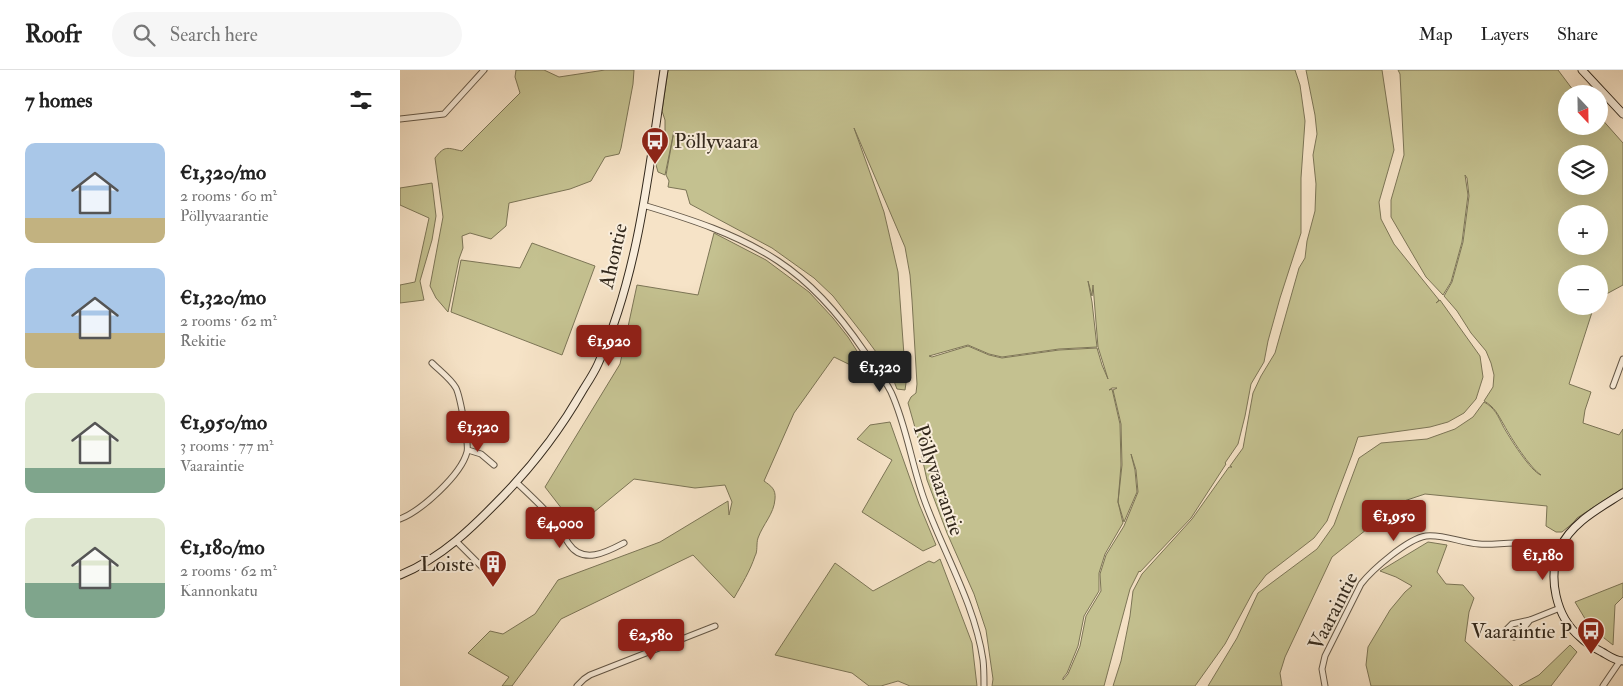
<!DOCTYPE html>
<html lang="en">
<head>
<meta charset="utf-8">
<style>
	:root { --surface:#fff; --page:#f6f6f6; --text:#222; --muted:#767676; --line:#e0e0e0; --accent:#8f2418 }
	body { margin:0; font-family:"IM FELL Double Pica",serif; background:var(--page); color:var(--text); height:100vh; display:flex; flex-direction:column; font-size:19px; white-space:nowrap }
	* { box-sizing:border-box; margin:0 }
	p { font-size:16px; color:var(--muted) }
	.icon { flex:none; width:28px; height:28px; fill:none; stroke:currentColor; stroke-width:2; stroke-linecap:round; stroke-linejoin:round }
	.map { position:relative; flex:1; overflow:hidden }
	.side { display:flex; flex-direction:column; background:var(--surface); width:400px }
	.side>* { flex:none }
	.needle { width:32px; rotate:158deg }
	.fabs { position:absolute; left:1158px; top:15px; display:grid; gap:10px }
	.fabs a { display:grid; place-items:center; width:50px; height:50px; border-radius:50%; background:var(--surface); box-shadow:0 5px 20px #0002; font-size:25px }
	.price { position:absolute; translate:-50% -42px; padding:0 11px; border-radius:5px; background:var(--accent); color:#fff; font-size:16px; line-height:32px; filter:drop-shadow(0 1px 2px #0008) }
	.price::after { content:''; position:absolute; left:50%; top:30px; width:15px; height:11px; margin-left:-8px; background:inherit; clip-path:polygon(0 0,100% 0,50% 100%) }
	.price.selected { background:#222; color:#fff }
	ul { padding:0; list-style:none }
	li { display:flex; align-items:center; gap:15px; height:125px; padding:0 25px }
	li span { display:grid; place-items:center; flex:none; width:140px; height:100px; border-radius:10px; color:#555 }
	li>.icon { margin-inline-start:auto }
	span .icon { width:60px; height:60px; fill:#fffc; stroke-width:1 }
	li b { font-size:21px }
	h2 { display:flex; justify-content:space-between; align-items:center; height:60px; padding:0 25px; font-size:21px }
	header { display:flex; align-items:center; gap:30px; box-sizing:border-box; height:70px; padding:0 25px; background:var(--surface); border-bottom:1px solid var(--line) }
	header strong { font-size:24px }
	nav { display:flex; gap:28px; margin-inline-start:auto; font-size:18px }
	.search { width:350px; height:45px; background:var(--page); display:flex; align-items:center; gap:12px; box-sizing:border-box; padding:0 18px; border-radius:28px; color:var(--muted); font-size:19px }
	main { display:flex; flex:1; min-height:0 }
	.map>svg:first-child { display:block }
	.green { fill:#c4c190; stroke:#7c7556; fill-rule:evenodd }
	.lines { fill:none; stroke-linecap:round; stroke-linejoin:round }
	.street-casing { stroke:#645848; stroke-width:7 }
	.secondary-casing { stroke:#33291d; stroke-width:9 }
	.street { stroke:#f9eddb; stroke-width:5 }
	.secondary { stroke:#f9eddb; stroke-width:7 }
	.labels { text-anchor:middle; stroke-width:4; stroke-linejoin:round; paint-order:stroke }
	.poi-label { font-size:21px; fill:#33291d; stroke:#f9eddb; text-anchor:end }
	.street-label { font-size:21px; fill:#33291d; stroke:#f9eddb }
</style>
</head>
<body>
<header>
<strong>Roofr</strong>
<div class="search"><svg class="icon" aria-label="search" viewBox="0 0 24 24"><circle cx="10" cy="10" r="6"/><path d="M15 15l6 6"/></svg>Search here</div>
<nav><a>Map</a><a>Layers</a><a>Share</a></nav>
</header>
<main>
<section class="side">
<h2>7 homes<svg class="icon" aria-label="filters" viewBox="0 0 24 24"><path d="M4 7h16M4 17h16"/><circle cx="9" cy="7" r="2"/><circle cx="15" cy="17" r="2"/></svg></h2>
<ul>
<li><span style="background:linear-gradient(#a9c7e8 75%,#c2b280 0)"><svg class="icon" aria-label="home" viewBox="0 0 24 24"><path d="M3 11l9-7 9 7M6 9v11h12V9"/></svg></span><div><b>€1,320/mo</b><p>2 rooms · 60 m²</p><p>Pöllyvaarantie</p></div></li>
<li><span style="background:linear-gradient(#a9c7e8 65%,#c2b280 0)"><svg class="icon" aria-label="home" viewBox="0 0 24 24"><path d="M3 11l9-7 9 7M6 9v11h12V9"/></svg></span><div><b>€1,320/mo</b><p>2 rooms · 62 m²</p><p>Rekitie</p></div></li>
<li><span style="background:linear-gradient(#dfe7d0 75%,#7fa58c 0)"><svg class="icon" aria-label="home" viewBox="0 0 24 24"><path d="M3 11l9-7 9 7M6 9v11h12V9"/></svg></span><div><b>€1,950/mo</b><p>3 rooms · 77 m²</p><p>Vaaraintie</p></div></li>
<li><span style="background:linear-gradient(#dfe7d0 65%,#7fa58c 0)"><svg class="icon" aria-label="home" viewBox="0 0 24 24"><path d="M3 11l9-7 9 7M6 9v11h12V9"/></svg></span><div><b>€1,180/mo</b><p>2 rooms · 62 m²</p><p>Kannonkatu</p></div></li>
</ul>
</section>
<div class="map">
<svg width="1223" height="616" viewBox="0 0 1223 616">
	<rect width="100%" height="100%" fill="#f6e3c7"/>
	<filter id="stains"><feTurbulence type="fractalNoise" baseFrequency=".004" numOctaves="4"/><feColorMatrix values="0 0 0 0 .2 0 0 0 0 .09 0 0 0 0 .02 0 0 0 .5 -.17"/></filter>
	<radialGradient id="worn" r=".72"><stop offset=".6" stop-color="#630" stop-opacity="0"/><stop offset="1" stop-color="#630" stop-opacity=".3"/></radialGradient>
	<!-- green -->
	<path class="green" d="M116,0H144L159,7L205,0H234L233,14L221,78L219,84L205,87L191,111L170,119L109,133L106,156L91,169L70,163L62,166L63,178L59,189L48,242L36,228L30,216L43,147L35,88C45,75 47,78 62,81L120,23L115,7Z
		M268,0H895L900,15L905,51L901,108V163L880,228L868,271L864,292L851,314L845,346L838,374L825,393L826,394L791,448L740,502L739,501L730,519L704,616H592L593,609L586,560L574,524L547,463L527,410L518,369L533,378L518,368L508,333L511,327L516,323L517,314L512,230L510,205L505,177L454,58L484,142L498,202L506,313L505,320L497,319L490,301L465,267L433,226L414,208L372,178L290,134L286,120L268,117L269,111L266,105L274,61L265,105L258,102L256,95L265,61V50L262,41ZM688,211L692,226L693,215L698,277L708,309L702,295L697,278L659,280L602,288L589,285L568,276L532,287L529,286L568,275L589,284L602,287L659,279L697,277L692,232ZM712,318H717L713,320L721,354L722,395L718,432L724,452L737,422L735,400L731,384L736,400L738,422L724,456L706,485L700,504L701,521L686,546L680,576L668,604L663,610V608L667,603L678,576L684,546L699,521V503L705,484L723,453L718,432L721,395L720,354L712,319L709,320Z
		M906,0H982L994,80L979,132L981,149L994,174L1039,230L1036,233L1040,230L1080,286L1083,307L1076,329L1064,343L1048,352L1030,357L958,367L952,385L927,451L914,468L866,505L853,522L825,574L795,616H713L721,591L730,546L733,521L742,504L792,449L829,397H832L830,396L843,378L853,323L861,306L875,283L899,198L905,188L907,171L915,141L916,114L913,85L917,64L915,45Z
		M998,0H1158L1176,24H1166V56H1199V46L1223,73V215L1199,228V204H1166V236H1194L1169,314L1191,322L1185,340L1183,353L1219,365L1223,359V418L1177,448L1173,453L1162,462H1156L1146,456L1147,436L1025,424L1001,432L932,487L885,587L880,603L882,616H808L837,568L858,523L917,479L927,465L934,455L959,388L981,373L1027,369L1055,359L1073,347L1084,332C1095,338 1098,346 1103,356C1109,367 1131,402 1141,405C1130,398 1111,368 1104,355C1098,345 1095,337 1084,331L1093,317L1094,305L1091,293L1086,281L1071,263L1057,241L1044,226L1052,212L1063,172L1069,126L1067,108L1065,105L1068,125L1062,172L1051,212L1043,225L1026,207L991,147V130L1004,85L1000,4ZM1166,84H1199V116H1166ZM1166,144H1199V176H1166Z
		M32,113L36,146L32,170L20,211L24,230L0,233V215L15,212L29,148L0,135V118Z
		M314,163L366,190L409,222L433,248L448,267L473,306L434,287L394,343L364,411C371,416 376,419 375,429C374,444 363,454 358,468C356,474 358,481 355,486C350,501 342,514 334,528L293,485L161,549L112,616H102L109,607L68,583L90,561L103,564L135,544L158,510L260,472L328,431L329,445L332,432L325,415L295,418L234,409L176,457L145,417L220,294L237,215L298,225Z
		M132,173L195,196L162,285L51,242L61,190L120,198Z
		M490,352L519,434L536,475L523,481L462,442L492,390L457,369L470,355Z
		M1028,472L1047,475L1037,502L1046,514L1063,515L1074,528L1069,542L1065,571L1113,616H971L966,595L968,577L990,540L1005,522L1012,516L996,507L980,501Z
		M540,489L572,573L577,616H510L498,611L481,616H469L452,603L375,585L435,493L473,521L529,491L534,493Z
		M1223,513V527L1215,535L1213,575L1190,557L1175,532Z
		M1170,575L1177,582L1151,616H1119L1139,605Z"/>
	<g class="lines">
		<defs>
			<path id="street" d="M0,49L44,44L84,0
				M243,135C290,149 337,164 378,191C413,214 441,247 464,281C473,294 484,308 491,322C508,359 512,400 527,437C546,487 575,536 583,590C584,598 584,607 584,616
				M1213,316L1223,289
				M68,380L81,384L94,395
				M116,412C130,425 143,437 155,451C160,458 164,467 169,474C183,495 207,482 224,473
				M0,449C21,441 61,405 67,382C69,374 60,326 56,318C51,309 39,300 32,293
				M56,471L81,496
				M1130,550L1119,564L1114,567L1109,565L1107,559L1112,554L1130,550L1160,538
				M177,616L184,609L190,605L315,556
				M925,616L922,599L925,586L961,514C972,500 1007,469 1026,466C1043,464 1062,473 1079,474C1091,475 1102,473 1114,473C1130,473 1145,475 1160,478
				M1203,616L1220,591"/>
			<path id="secondary" d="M1182,0L1223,44
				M1223,423C1200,438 1172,452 1160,478C1147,507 1156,547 1180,567C1186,573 1194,578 1202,582C1209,586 1215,591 1223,591
				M0,505C42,488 73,457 104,425C136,392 160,360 183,320C188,312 194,303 198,294C239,203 249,98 264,0"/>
		</defs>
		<!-- street casing -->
		<use href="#street" class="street-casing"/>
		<!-- secondary casing -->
		<use href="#secondary" class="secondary-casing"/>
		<!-- street -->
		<use href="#street" class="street"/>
		<!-- secondary -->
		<use href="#secondary" class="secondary"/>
	</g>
	<!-- icons -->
	<defs>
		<symbol id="bus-pin" viewBox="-11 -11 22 30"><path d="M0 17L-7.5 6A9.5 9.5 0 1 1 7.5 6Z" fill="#8f2418" stroke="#f9eddb"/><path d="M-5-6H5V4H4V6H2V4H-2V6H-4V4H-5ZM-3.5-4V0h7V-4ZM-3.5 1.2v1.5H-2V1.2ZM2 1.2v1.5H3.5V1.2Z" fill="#fff"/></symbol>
		<symbol id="building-pin" viewBox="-11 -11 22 30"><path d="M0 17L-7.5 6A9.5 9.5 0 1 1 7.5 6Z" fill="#8f2418" stroke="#f9eddb"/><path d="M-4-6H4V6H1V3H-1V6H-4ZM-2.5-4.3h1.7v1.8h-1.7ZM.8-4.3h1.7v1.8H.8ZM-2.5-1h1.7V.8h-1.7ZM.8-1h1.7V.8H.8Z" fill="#fff"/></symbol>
	</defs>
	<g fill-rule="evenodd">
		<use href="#bus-pin" x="239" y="55" width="32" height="43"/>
		<use href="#building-pin" x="77" y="478" width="32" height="43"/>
		<use href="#bus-pin" x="1175" y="545" width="32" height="43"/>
	</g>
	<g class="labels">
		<!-- poi labels -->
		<g class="poi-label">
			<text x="274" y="78" text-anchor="start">Pöllyvaara</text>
			<text x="74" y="501">Loiste</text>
			<text x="1172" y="568">Vaaraintie P</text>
		</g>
		<!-- street labels -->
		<g class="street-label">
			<text transform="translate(213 186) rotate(-77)" y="7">Ahontie</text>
			<text transform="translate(539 410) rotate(71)" y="7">Pöllyvaarantie</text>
			<text transform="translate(933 541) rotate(-63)" y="7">Vaaraintie</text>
		</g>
	</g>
	<rect width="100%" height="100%" filter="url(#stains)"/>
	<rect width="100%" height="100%" fill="url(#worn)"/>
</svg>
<div class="fabs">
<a><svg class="needle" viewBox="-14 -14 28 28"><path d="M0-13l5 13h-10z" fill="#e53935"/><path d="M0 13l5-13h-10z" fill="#767676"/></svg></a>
<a><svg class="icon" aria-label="layers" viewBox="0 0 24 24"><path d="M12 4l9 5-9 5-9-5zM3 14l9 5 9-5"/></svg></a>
<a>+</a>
<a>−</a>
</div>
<b class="price" style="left:209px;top:297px">€1,920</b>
<b class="price selected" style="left:480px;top:323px">€1,320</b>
<b class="price" style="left:78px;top:383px">€1,320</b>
<b class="price" style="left:994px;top:472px">€1,950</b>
<b class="price" style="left:160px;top:479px">€4,000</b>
<b class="price" style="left:1143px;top:511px">€1,180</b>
<b class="price" style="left:251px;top:591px">€2,580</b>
</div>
</main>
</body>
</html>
